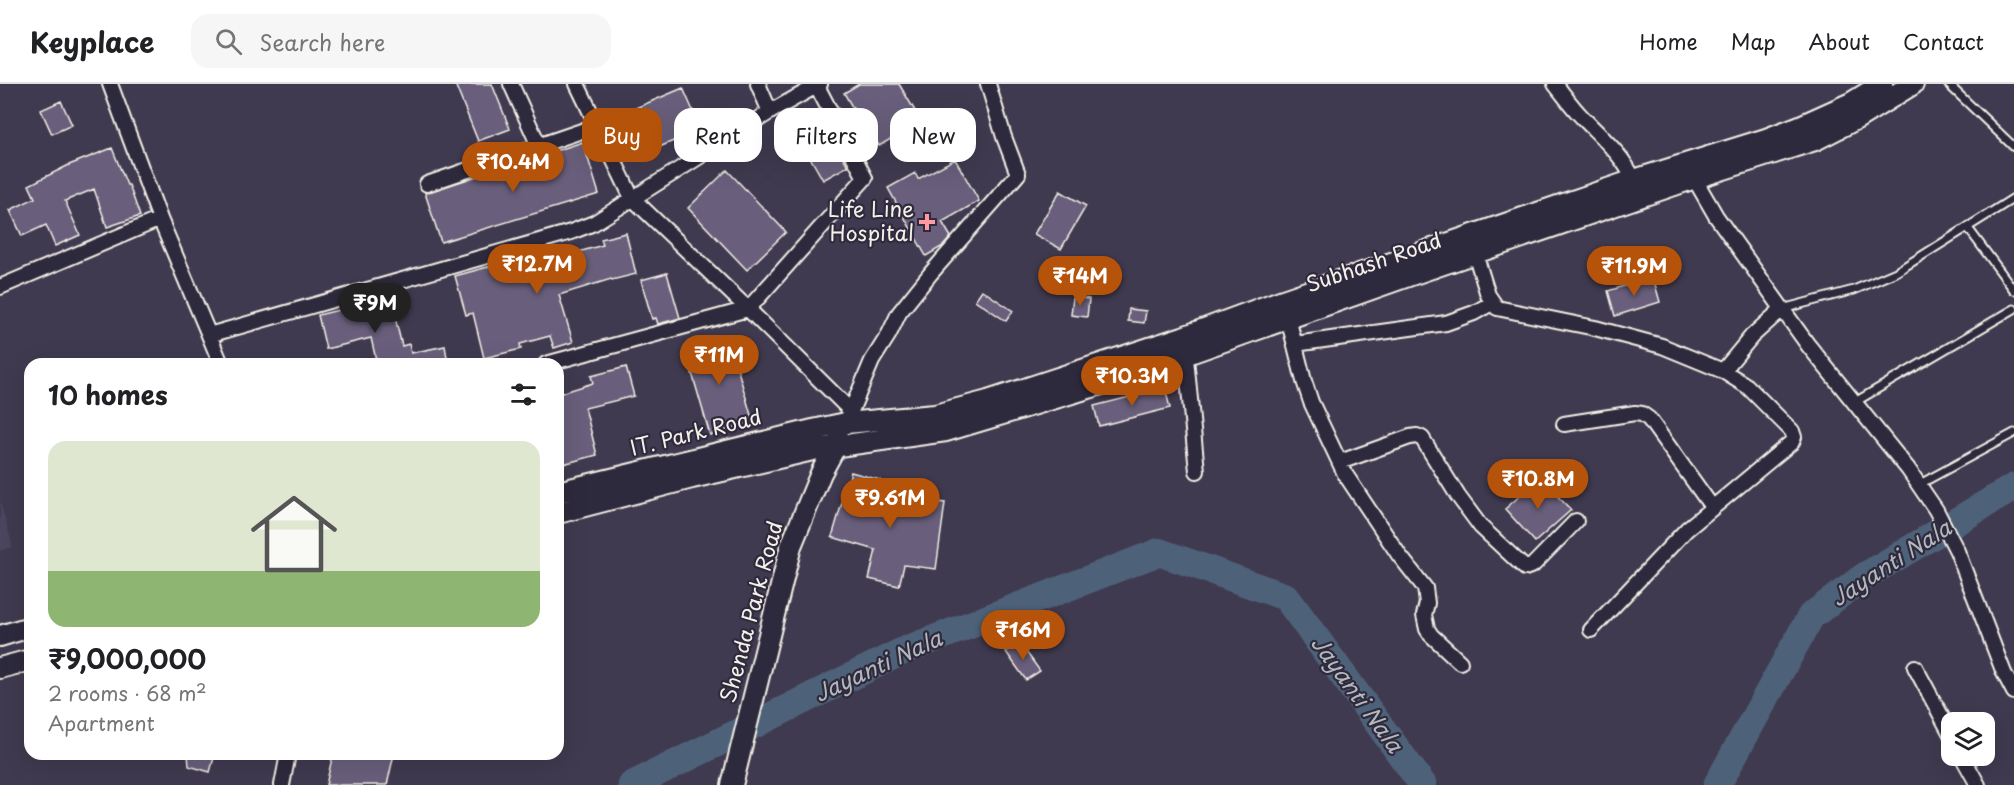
<!DOCTYPE html>
<html lang="en">
<head>
<meta charset="utf-8">
<style>
	:root { --surface:#fff; --page:#f6f6f6; --text:#202124; --muted:#757577; --line:#e0e0e0; --accent:#b45309 }
	body { margin:0; font-family:"Playpen Sans",sans-serif; background:var(--page); color:var(--text); height:100vh; display:flex; flex-direction:column; font-size:22px; white-space:nowrap }
	* { box-sizing:border-box; margin:0 }
	p { font-size:20px; color:var(--muted) }
	.icon { flex:none; width:33px; height:33px; fill:none; stroke:currentColor; stroke-width:2; stroke-linecap:round; stroke-linejoin:round }
	.map { position:relative; flex:1; overflow:hidden }
	.side { position:absolute; left:24px; top:274px; width:540px; height:402px; display:flex; flex-direction:column; background:var(--surface); border-radius:18px; box-shadow:0 6px 24px #0002 }
	.side>* { flex:none }
	.banner { position:absolute; left:582px; top:24px; width:570px; height:54px; display:flex; gap:12px }
	.tools { position:absolute; left:1941px; top:628px; display:grid; gap:12px }
	.tools a { display:grid; place-items:center; width:54px; height:54px; border-radius:12px; background:var(--surface); box-shadow:0 6px 24px #0002; font-size:30px }
	.price { position:absolute; translate:-50% -51px; padding:0 14px; border-radius:21px; background:var(--accent); color:#fff; font-size:20px; line-height:39px; filter:drop-shadow(0 2px 3px #0008) }
	.price::after { content:''; position:absolute; left:50%; top:36px; width:18px; height:14px; margin-left:-9px; background:inherit; clip-path:polygon(0 0,100% 0,50% 100%) }
	.price.active { background:#222; color:#fff }
	ul { padding:0; list-style:none }
	li { display:grid; align-content:center; gap:12px; height:318px; padding:0 24px }
	li+li { border-top:2px solid var(--line) }
	li span { display:grid; place-items:center; height:186px; border-radius:18px; color:#555 }
	li>.icon { margin-inline-start:auto }
	span .icon { width:108px; height:108px; fill:#fffc; stroke-width:1 }
	li b { font-size:26px }
	h2 { display:flex; justify-content:space-between; align-items:center; height:72px; padding:0 24px; font-size:26px }
	.chip { padding:0 21px; border-radius:18px; background:var(--surface); box-shadow:0 6px 24px #0002; font-size:21px; line-height:54px }
	.chip.active { background:var(--accent); color:#fff }
	header { display:flex; align-items:center; gap:36px; box-sizing:border-box; height:84px; padding:0 30px; background:var(--surface); border-bottom:2px solid var(--line) }
	header strong { font-size:28px }
	nav { display:flex; gap:33px; margin-inline-start:auto; font-size:21px }
	.search { width:420px; height:54px; background:var(--page); display:flex; align-items:center; gap:15px; box-sizing:border-box; padding:0 21px; border-radius:18px; color:var(--muted); font-size:22px }
	.map>svg:first-child { display:block }
	.built { fill:#4c455d }
	.lines { fill:none; stroke-linecap:round; stroke-linejoin:round }
	.river { stroke:#4e6279; stroke-width:28 }
	.building { fill:#695e7b; stroke:#f4f1e8; stroke-width:1.5 }
	.lane-casing { stroke:#f4f1e8; stroke-width:11 }
	.street-casing { stroke:#f4f1e8; stroke-width:18 }
	.secondary-casing { stroke:#f4f1e8; stroke-width:24 }
	.lane { stroke:#2f2a3d; stroke-width:7 }
	.street { stroke:#2f2a3d; stroke-width:14 }
	.secondary { stroke:#2f2a3d; stroke-width:20 }
	.poi-dot { fill:#ff9aa2; stroke:#2f2a3d; stroke-width:2 }
	.labels { text-anchor:middle; stroke-width:4.5; stroke-linejoin:round; paint-order:stroke }
	.poi-label { font-size:21px; fill:#f4f1e8; stroke:#2f2a3d; text-anchor:end }
	.street-label { font-size:21px; fill:#f4f1e8; stroke:#2f2a3d }
	.water-label { font-size:22px; font-style:italic; fill:#b2b8bc; stroke:#2f2a3d }
</style>
</head>
<body>
<header>
<strong>Keyplace</strong>
<div class="search"><svg class="icon" aria-label="search" viewBox="0 0 24 24"><circle cx="10" cy="10" r="6"/><path d="M15 15l6 6"/></svg>Search here</div>
<nav><a>Home</a><a>Map</a><a>About</a><a>Contact</a></nav>
</header>
<div class="map">
<svg width="2014" height="701" viewBox="0 0 2014 701">
	<rect width="100%" height="100%" fill="#403a50"/>
	<filter id="ink" filterUnits="userSpaceOnUse"><feTurbulence type="fractalNoise" baseFrequency=".0167" numOctaves="2"/><feDisplacementMap in="SourceGraphic" scale="12" xChannelSelector="R" yChannelSelector="G"/><feConvolveMatrix kernelMatrix="1 2 1 2 8 2 1 2 1" color-interpolation-filters="sRGB"/></filter>
	<g filter="url(#ink)">
		<!-- built -->
		<path class="built" d="M0,417L13,463L0,467Z"/>
		<g class="lines">
			<!-- river -->
			<path class="river" d="M632,701L903,567L1159,468L1286,513L1423,701
				M1717,701L1811,532L1865,492L2014,403"/>
		</g>
		<!-- building -->
		<path class="building" d="M455,0H492L510,45L478,57Z
			M859,0H899L921,37L879,62L861,31L858,33L844,9Z
			M683,4L701,45L625,78L605,37Z
			M61,17L72,41L52,50L41,26Z
			M824,40L848,82L823,96L799,54Z
			M583,58L599,110L441,158L425,109Z
			M112,64L127,101H129L140,132L107,143L94,105L65,117L80,151L55,162L46,141L22,152L10,126L35,114L29,101L69,81Z
			M955,75L979,117L942,138L951,153L943,162L926,172L888,104L915,89L918,95Z
			M727,86L786,148L747,186L688,124Z
			M1060,107L1086,122L1061,165L1034,150Z
			M626,149L636,190L612,196L611,195L559,211L573,258L554,264L550,252L520,260L521,265L484,274L473,229L466,231L455,192L495,181L498,190L543,179V178L603,161L601,155Z
			M667,189L680,234L658,240L656,234L652,235L641,196Z
			M1653,193L1660,218L1615,232L1608,207Z
			M982,206L1013,227L1006,237L975,216Z
			M1073,213L1089,215L1087,233L1071,231Z
			M375,215L377,220L391,217L402,262L409,260L411,269L445,262L448,279L439,280H377L371,254L326,265L318,231L360,221V218Z
			M1129,225L1146,227L1144,239L1128,237Z
			M728,252L753,338L710,351L685,265Z
			M626,283L634,312L585,324L597,371L563,380L558,363V310L593,299L591,292Z
			M1165,304L1170,324L1099,342L1094,322Z
			M851,388L880,396L875,413L916,423L917,415L945,419L936,485L904,481L899,502L869,495L876,466L832,453Z
			M1540,394L1571,426L1535,458L1505,425Z
			M1019,558L1040,587L1026,596L1006,568Z
			M188,670H215L210,688L189,682Z
			M333,670H394L387,701H326Z"/>
		<g class="lines">
			<defs>
				<path id="lane" d="M1948,0L2014,63
					M1968,144L2014,206
					M1782,225L1854,206L1896,188L2014,114
					M1855,318L2014,225
					M1920,400L2014,349"/>
				<path id="street" d="M110,0L160,135
					M511,0L539,62
					M577,0L632,114L748,225L865,94L817,2
					M758,0L770,28
					M1555,0C1564,11 1572,23 1582,33C1603,55 1621,69 1634,96
					M1690,87L1716,132L1808,261L1908,385L1936,426L1957,467L2004,589L2014,608
					M427,100L596,42
					M1475,169L1488,211L1497,224L1595,244L1662,262L1723,287L1747,302L1792,347L1794,353L1792,358L1687,445L1591,546
					M0,203L160,135L209,251
					M1286,226L1304,297L1311,318L1345,390L1399,471L1425,504L1427,519L1424,531L1427,545L1431,551L1460,578
					M1295,260L1446,239L1474,229L1492,219
					M1185,264L1197,387
					M221,280L209,251L571,148L594,139L770,28L820,0
					M546,280L748,225L851,327
					M1723,287L1752,252L1782,225
					M846,339L872,277L889,250L899,229L931,189L1018,90L1004,53L988,0
					M1564,340L1635,329L1642,330L1649,335L1712,423
					M1340,378L1410,353L1417,352L1422,354L1458,412L1481,443L1525,484L1533,481L1576,437
					M1915,583L1952,652
					M1962,672L1978,701
					M282,701L288,670"/>
				<path id="secondary" d="M558,408L813,346L846,339L935,331L988,317L1183,253L1283,216L1634,96L1766,55L1800,42L1851,19L1882,0
					M558,429L692,394L817,365L946,347L1102,300L1411,191L1689,96L1815,56L1858,34L1913,0
					M0,552L30,543
					M0,584L30,576
					M732,701L791,462L821,389L839,356"/>
			</defs>
			<!-- lane casing -->
			<use href="#lane" class="lane-casing"/>
			<!-- street casing -->
			<use href="#street" class="street-casing"/>
			<!-- secondary casing -->
			<use href="#secondary" class="secondary-casing"/>
			<!-- lane -->
			<use href="#lane" class="lane"/>
			<!-- street -->
			<use href="#street" class="street"/>
			<!-- secondary -->
			<use href="#secondary" class="secondary"/>
		</g>
	</g>
	<!-- markers -->
	<path class="poi-dot" d="M924 129h6v6h6v6h-6v6h-6v-6h-6v-6h6z"/>
	<g class="labels">
		<!-- poi labels -->
		<g class="poi-label">
			<text x="914" y="133">Life Line<tspan x="914" dy="24">Hospital</tspan></text>
		</g>
		<!-- street labels -->
		<g class="street-label">
			<text transform="translate(1374 179) rotate(-19)" y="7">Subhash Road</text>
			<text transform="translate(696 349) rotate(-14)" y="7">IT. Park Road</text>
			<text transform="translate(752 528) rotate(-75)" y="7">Shenda Park Road</text>
		</g>
		<!-- water labels -->
		<g class="water-label">
			<text transform="translate(1891 479) rotate(-33)" y="8">Jayanti Nala</text>
			<text transform="translate(878 582) rotate(-25)" y="8">Jayanti Nala</text>
			<text transform="translate(1357 610) rotate(54)" y="8">Jayanti Nala</text>
		</g>
	</g>
</svg>
<div class="tools">
<a><svg class="icon" aria-label="layers" viewBox="0 0 24 24"><path d="M12 4l9 5-9 5-9-5zM3 14l9 5 9-5"/></svg></a>
</div>
<b class="price" style="left:513px;top:109px">₹10.4M</b>
<b class="price" style="left:537px;top:211px">₹12.7M</b>
<b class="price" style="left:1634px;top:213px">₹11.9M</b>
<b class="price" style="left:1080px;top:223px">₹14M</b>
<b class="price active" style="left:375px;top:250px">₹9M</b>
<b class="price" style="left:719px;top:302px">₹11M</b>
<b class="price" style="left:1132px;top:323px">₹10.3M</b>
<b class="price" style="left:1538px;top:426px">₹10.8M</b>
<b class="price" style="left:890px;top:445px">₹9.61M</b>
<b class="price" style="left:1023px;top:577px">₹16M</b>
<div class="banner">
<a class="chip active">Buy</a>
<a class="chip">Rent</a>
<a class="chip">Filters</a>
<a class="chip">New</a>
</div>
<section class="side">
<h2>10 homes<svg class="icon" aria-label="filters" viewBox="0 0 24 24"><path d="M4 7h16M4 17h16"/><circle cx="9" cy="7" r="2"/><circle cx="15" cy="17" r="2"/></svg></h2>
<ul>
<li><span style="background:linear-gradient(#dfe7d0 70%,#8fb573 0)"><svg class="icon" aria-label="home" viewBox="0 0 24 24"><path d="M3 11l9-7 9 7M6 9v11h12V9"/></svg></span><div><b>₹9,000,000</b><p>2 rooms · 68 m²</p><p>Apartment</p></div></li>
</ul>
</section>
</div>
</body>
</html>
